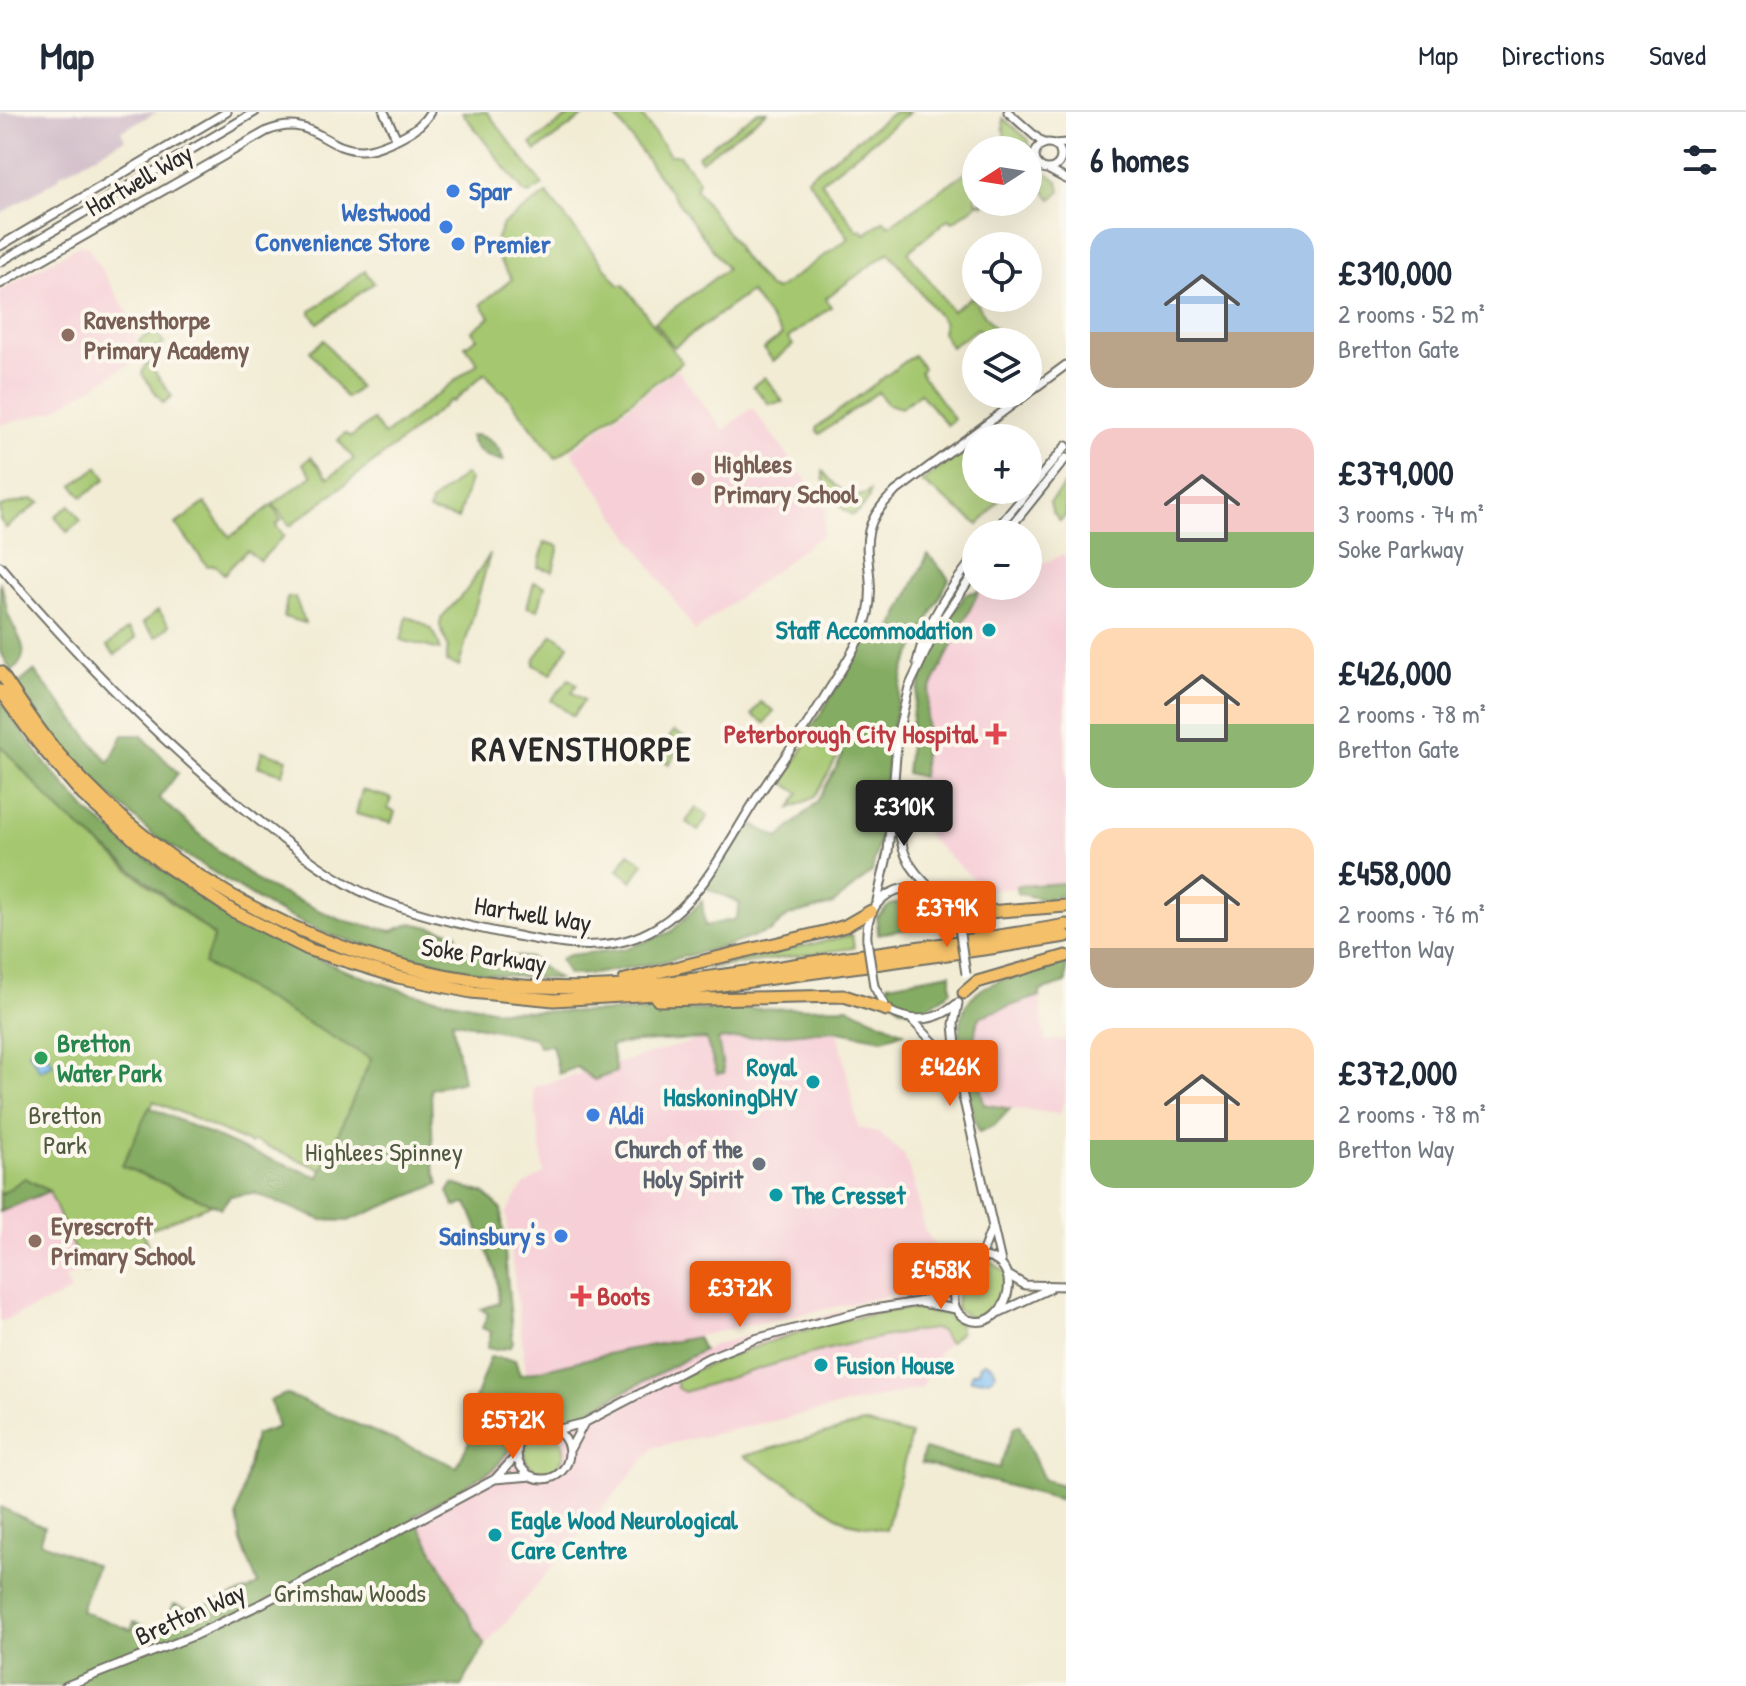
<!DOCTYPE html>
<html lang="en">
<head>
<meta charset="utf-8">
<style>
	:root { --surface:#fff; --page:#f6f6f7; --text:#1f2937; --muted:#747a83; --line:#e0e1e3; --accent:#ea580c }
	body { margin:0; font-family:"Patrick Hand",sans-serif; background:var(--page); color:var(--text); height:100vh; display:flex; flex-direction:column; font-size:30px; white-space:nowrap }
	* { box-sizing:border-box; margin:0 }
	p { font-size:26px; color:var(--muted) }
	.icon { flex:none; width:44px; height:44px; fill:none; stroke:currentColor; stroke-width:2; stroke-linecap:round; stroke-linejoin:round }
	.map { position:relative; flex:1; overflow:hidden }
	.sheet { display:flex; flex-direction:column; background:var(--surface); width:680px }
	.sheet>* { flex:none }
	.needle { width:52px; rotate:258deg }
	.buttons { position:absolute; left:962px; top:24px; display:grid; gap:16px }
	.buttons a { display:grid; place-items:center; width:80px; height:80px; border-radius:50%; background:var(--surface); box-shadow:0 8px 32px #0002; font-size:40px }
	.price { position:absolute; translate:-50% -68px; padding:0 18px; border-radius:8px; background:var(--accent); color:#fff; font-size:26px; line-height:52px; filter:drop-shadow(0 2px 4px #0008) }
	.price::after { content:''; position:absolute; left:50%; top:48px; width:24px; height:18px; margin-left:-12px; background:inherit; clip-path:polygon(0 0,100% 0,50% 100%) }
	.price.current { background:#222; color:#fff }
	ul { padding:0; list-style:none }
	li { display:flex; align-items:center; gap:24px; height:200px; padding:0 24px }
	li span { display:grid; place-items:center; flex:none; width:224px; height:160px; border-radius:24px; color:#555 }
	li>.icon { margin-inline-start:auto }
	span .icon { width:96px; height:96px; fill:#fffc; stroke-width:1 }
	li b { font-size:34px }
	h2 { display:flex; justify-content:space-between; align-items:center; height:96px; padding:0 24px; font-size:34px }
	header { display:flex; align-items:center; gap:48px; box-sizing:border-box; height:112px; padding:0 40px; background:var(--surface); border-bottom:2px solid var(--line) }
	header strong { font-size:38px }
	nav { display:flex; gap:44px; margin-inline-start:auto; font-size:28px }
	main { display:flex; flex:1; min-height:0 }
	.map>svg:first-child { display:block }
	.built { fill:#f6cfd7 }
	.industrial { fill:#d1bdc9 }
	.green { fill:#a5c770; stroke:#68794e; stroke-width:2 }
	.forest { fill:#84ac62; stroke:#586c46; stroke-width:2 }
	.water { fill:#7ebdf2; stroke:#54748e; stroke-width:2 }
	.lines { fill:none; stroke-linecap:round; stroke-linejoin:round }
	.minor-casing { stroke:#716f66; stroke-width:11 }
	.highway-casing { stroke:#716f66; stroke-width:15 }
	.minor { stroke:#fff; stroke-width:7 }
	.highway { stroke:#f4c16a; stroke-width:11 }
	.minor-bridge-casing { stroke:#716f66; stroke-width:11; stroke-linecap:butt }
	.minor-bridge { stroke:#fff; stroke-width:7 }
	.shop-dot { fill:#3f7fe0; stroke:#fbf7ec; stroke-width:3 }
	.education-dot { fill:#8d6e63; stroke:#fbf7ec; stroke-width:3 }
	.culture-dot { fill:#0f9aa8; stroke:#fbf7ec; stroke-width:3 }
	.health-dot { fill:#e0444e; stroke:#fbf7ec; stroke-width:3 }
	.leisure-dot { fill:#2e9e5b; stroke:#fbf7ec; stroke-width:3 }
	.worship-dot { fill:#6b7280; stroke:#fbf7ec; stroke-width:3 }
	.labels { text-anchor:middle; stroke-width:8; stroke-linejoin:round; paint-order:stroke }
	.street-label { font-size:26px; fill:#2b2b2b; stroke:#fbf7ec }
	.shop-label { font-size:26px; font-weight:bold; fill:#366cbe; stroke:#fbf7ec; text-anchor:start }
	.education-label { font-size:26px; font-weight:bold; fill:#785e54; stroke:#fbf7ec; text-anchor:start }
	.culture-label { font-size:26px; font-weight:bold; fill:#0d838f; stroke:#fbf7ec; text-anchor:start }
	.health-label { font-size:26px; font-weight:bold; fill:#be3a42; stroke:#fbf7ec; text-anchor:end }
	.leisure-label { font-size:26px; font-weight:bold; fill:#27864d; stroke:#fbf7ec; text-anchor:start }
	.park-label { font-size:26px; fill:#505a40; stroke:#fbf7ec }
	.worship-label { font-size:26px; font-weight:bold; fill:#5b616d; stroke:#fbf7ec; text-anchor:end }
	.district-label { font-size:34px; font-weight:bold; letter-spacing:2px; fill:#2b2b2b; stroke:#fbf7ec }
</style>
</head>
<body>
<header>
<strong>Map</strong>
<nav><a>Map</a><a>Directions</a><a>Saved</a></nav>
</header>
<main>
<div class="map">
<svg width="1066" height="1574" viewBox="0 0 1066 1574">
	<rect width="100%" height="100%" fill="#fbf7ec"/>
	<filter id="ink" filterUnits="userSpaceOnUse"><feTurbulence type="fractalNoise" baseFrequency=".0125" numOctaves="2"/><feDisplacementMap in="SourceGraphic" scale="16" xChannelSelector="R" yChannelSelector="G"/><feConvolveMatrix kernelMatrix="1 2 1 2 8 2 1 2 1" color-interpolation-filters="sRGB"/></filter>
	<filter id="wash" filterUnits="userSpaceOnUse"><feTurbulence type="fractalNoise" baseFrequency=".006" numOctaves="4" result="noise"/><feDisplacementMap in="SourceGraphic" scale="32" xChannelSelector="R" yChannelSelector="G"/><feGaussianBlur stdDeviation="1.8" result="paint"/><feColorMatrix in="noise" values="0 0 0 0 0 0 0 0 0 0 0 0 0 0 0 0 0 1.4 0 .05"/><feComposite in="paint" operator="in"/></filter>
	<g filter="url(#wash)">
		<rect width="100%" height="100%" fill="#f2ecd4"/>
		<!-- built -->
		<path class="built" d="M79,133L88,135L139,220L134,227L144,243L53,299L0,313V179Z
			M677,257L723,318L752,296L826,394L823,422L695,519L571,339Z
			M1064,442L1066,445V775L985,778L927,724L922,665L929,580L979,479L990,474H1028V458Z
			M1040,884L1045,929L1066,928V988L1062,994L1061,1002L984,993L976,952L975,912L981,904Z
			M838,918L858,1015L879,1021L904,1043L915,1073L924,1117L954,1161L949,1171L526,1260L506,1101L524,1073L544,1061L533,975L713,924Z
			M49,1079L83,1158L65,1166L71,1180L0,1210V1100Z
			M945,1173L961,1210L960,1221L939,1240L922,1276L655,1335L485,1534L413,1405L494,1357L510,1337L523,1306L568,1311L715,1232Z"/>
		<!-- industrial -->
		<path class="industrial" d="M0,0H157L121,19L125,27L60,63L58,67L0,102Z"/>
		<!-- green -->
		<path class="green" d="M462,0H487L543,73L529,82L524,80Z
			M574,0H589L536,39L531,32Z
			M612,0H639L670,43H679L699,69L696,77L737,134L738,139L769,176L776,178L849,126L807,66L894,0H910L821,70L858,119L861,117L865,122L884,108L889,114L976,53V90H987L983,93L979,91L953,110L948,107L908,140L952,199L971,185L1005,230H989L978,216L951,235L942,220L944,211L889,140L826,186L831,195L788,226L793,233L773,249L764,237L782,223L750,180L674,235L655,210L727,157Z
			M757,0H767L701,49L698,44Z
			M1003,6L1028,27L1036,54L1058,69L1060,80L1051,87L1028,59V38H997L1005,32Z
			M547,82L619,173H624L682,250L556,346L503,279H500L485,261L453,290L451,288L395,334L290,414L273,392L312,364L303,352L311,345L328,366L354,347L338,328L345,321L351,325L373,308L384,323L478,251L465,234L477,226L472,219L490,205L481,192L512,167L492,138L503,112Z
			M365,159L374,171L318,211L310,200Z
			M156,218L164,232L147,241L139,229Z
			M324,228L359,276L346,286L310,239Z
			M914,243L923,256L920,260L954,307L947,313L920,281L901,296L887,292L878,280L820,322L817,319V315Z
			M148,251L172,284L163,291L142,262L145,253Z
			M765,265L783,290L769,292L753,274Z
			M974,330L976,378H1007L979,413L922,370Z
			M98,355L106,367L82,385L73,373Z
			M823,359C835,374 852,393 870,379C870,389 861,399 852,403C838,395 821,375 823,359Z
			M465,362L470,367L458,407L429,399L431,390Z
			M1066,371V403L1060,409L1052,399L1050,390Z
			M31,387L40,390L6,416L0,408V395Z
			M205,391L230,425L272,393L281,408L276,413L284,424L260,449L247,438L224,462L215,453L207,454L176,412Z
			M70,393L81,409L67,420L55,404Z
			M545,430L559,434L553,459L538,455Z
			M490,442L459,554L446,550L448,534L440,514L441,506L466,479Z
			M534,470L545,474L538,498L527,495Z
			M295,485L305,511L284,505L287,486Z
			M158,498L170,513L156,525L143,511Z
			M407,505C426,511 438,518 440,538L401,528Z
			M128,517L136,526L115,543L107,534Z
			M553,522L569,533L551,562L534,553L535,546Z
			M569,567L577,572L572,580L584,588L573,604L551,588Z
			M761,590L774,599L765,611L752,603Z
			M674,619L686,626L669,652L657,643Z
			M808,628L838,644L815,685L791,696L799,681L783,670Z
			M0,633L61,700L141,767L371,947L323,1058L254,1029L251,1032L154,989L122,1054L212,1092L143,1120L148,1132L84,1161L49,1079L0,1100Z
			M262,639L287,647L283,662L258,654Z
			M362,678L391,686L388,697L395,700L391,711L356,702Z
			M696,696L708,704L698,719L686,710Z
			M629,741L644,751L632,769L618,758Z
			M852,823L854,836L704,857Z
			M986,1145L1008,1163L1002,1195L977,1210L956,1197L958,1168L966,1152Z
			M909,1197L949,1203L960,1214V1221L950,1230L947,1229L941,1219L933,1217C847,1227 766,1255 684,1280L677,1276V1266C750,1235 829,1205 909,1197Z
			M863,1311L911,1323L886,1418L847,1410L744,1344Z
			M524 1339a20 20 0 1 1 40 0a20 20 0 1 1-40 0Z"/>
		<!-- forest -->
		<path class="forest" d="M476,323C491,326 500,335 504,349C488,346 475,342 470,324Z
			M928,442L949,467L904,557L889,634L883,707L872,760L832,793L788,804L771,819L726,834L662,850L593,862L568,863L560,847L569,843L625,837L671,820L702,789L705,814L736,807L740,791L704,775L747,710L779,726L817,690L843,643L805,623L822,600L870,514L891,519Z
			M0,471C5,480 5,492 8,502C16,525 36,538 12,560L0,539Z
			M979,479L929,580L922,665L906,661L913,597L927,548L965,482Z
			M34,559L109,651L123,623H141L178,661L159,686L220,740L263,773L341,808L392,819L412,811L457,821L456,838L531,846L558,867L487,862L402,843L326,822L273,797L153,723L88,663L52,622L17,573Z
			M0,589L45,651L88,700L146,746L223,802L275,829L339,856L410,881L496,898L594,900L848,895L904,920L883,927L834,918L718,928L724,961L717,962L706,927L635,930L611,934L616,960L594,968L577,955L559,962L552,933L539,934L534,926L452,909L463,969L431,977L433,1051L439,1072L348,1109L322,1108L254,1081L230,1084L221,1096L122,1054L149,995L248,1039L319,1065L371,947L204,852L214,824L61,700L0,633Z
			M1066,771V782L1045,788L1017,781L1016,774Z
			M908,788L923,790L943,811L878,822L877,805L890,793Z
			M1066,851V871L1040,879V884L981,904C967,924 979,969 984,992L1010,997L994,1014L979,1020C966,986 945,913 973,884C991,865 1042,858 1066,851Z
			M951,861V878C941,890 907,908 894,890C890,886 889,877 888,872Z
			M25,1066L49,1079L0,1100V1083Z
			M453,1072L484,1081L501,1097L513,1230L510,1235L497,1238L487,1236L491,1220L482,1216L488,1202L481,1197L499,1191L496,1160L467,1091L455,1095L448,1080Z
			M697,1225L703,1238L573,1307L523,1306L510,1337L494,1357L414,1404L485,1534L461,1574H0V1395L44,1415L40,1430L96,1453L81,1499L131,1518L134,1510L160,1520L174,1492L193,1498L249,1478L258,1472L241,1430L237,1403L255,1323L278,1315L270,1288L286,1282L457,1355L480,1306L470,1301L490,1245L515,1248L520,1263L620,1239Z
			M1019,1313L1044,1368L1066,1374V1389L921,1351L924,1337L999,1356L1014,1315Z"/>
		<!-- water -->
		<path class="water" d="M41,932L53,952L40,959L28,939Z
			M985,1250L993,1254L996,1261L990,1267L971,1268V1262L978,1259L980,1253Z"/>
	</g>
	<g filter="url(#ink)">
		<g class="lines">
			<defs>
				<path id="minor" d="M384,0L397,27
					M1008,0L1044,32
					M1035 44a13 13 0 1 1 26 0a13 13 0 1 1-26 0Z
					M1054,32L1066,31
					M1049,58L1066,67
					M0,134L227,0
					M0,150L255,0
					M0,172L267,19C314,1 323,38 361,38C373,38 386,32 397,27C411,20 422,14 430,0
					M1028,281L1066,253
					M992,422L1066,334
					M1005,422L1066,346
					M0,454C82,549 163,633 262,711C295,737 332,767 371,784C414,803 470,815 517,824C565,833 612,843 657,815C704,786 730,726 760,681C781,650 803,620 822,589C839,561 860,533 868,502C879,451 846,424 895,380L1027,282
					M917,550C925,511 952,474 976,443
					M895,692C902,735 900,749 934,779
					M877,789L888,740L898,620L909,575L938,514L976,458
					M867,828C863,768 938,757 958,809
					M874,874L887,898C913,912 936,910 958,891
					M958,891L954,912L959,967L1001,1150
					M912,908L944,941L956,961
					M981,1144L991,1118
					M974,1145C1029,1139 1011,1221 969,1208C941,1198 957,1158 974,1145Z
					M1008,1163L1025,1173L1066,1174
					M922,1191L956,1197
					M1000,1200L1049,1177
					M517 1341a26 26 0 1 1 52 0a26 26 0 1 1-52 0Z
					M556,1318L584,1311L708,1246L755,1227L868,1198L918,1190L954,1178
					M570,1337L584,1311
					M495,1367L532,1364
					M66,1574L193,1524L263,1491L495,1367L517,1343"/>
				<path id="highway" d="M0,560C17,585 33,610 52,634C166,770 337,857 513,873C616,883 719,864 820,849C902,837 985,828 1066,813
					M0,579L39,632L83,683L159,749L233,799L310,838L398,865L471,880L554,888L656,882L991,836L1066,824
					M946,789L987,800L1066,794
					M625,868L828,819L845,814L871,799
					M964,881L977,870L1066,844
					M658,888L844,884L887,898"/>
			</defs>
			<!-- minor casing -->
			<use href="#minor" class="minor-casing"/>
			<!-- highway casing -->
			<use href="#highway" class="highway-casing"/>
			<!-- minor -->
			<use href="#minor" class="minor"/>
			<!-- highway -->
			<use href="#highway" class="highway"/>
			<defs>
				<path id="minor-bridge" d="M958,809L966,862
					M867,828L874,874"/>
			</defs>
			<!-- minor-bridge casing -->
			<use href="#minor-bridge" class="minor-bridge-casing"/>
			<!-- minor-bridge -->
			<use href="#minor-bridge" class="minor-bridge"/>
		</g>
	</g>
	<!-- markers -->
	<g class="shop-dot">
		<circle cx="453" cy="79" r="8"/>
		<circle cx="446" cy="115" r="8"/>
		<circle cx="458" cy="132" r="8"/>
		<circle cx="593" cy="1003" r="8"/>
		<circle cx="561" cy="1124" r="8"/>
	</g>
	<g class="education-dot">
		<circle cx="68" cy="223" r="8"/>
		<circle cx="698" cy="367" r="8"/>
		<circle cx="35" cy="1129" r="8"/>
	</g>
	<g class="culture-dot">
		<circle cx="989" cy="518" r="8"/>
		<circle cx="813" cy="970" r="8"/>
		<circle cx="776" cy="1083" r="8"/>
		<circle cx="821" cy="1253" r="8"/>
		<circle cx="495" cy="1423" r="8"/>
	</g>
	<g class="health-dot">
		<path d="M992 610h8v8h8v8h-8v8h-8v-8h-8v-8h8z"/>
		<path d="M577 1172h8v8h8v8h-8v8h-8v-8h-8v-8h8z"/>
	</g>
	<circle class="leisure-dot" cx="41" cy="946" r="8"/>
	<circle class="worship-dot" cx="759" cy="1052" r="8"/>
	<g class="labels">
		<!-- street labels -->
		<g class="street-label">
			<text transform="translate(139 68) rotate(-30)" y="9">Hartwell Way</text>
			<text transform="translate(533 802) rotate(9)" y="9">Hartwell Way</text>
			<text transform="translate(484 843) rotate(8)" y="9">Soke Parkway</text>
			<text transform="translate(190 1502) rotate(-24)" y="9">Bretton Way</text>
		</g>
		<!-- shop labels -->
		<g class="shop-label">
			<text x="469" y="88">Spar</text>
			<text x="430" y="109" text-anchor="end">Westwood<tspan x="430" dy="30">Convenience Store</tspan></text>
			<text x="474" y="141">Premier</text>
			<text x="609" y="1012">Aldi</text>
			<text x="545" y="1133" text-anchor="end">Sainsbury's</text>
		</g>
		<!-- education labels -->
		<g class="education-label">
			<text x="84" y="217">Ravensthorpe<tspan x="84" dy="30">Primary Academy</tspan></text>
			<text x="714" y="361">Highlees<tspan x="714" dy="30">Primary School</tspan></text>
			<text x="51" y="1123">Eyrescroft<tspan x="51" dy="30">Primary School</tspan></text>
		</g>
		<!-- culture labels -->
		<g class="culture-label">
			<text x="973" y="527" text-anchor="end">Staff Accommodation</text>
			<text x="797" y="964" text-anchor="end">Royal<tspan x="797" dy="30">HaskoningDHV</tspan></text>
			<text x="792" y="1092">The Cresset</text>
			<text x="837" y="1262">Fusion House</text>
			<text x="511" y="1417">Eagle Wood Neurological<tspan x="511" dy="30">Care Centre</tspan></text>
		</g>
		<!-- health labels -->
		<g class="health-label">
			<text x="978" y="631">Peterborough City Hospital</text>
			<text x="597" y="1193" text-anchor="start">Boots</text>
		</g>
		<!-- leisure labels -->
		<g class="leisure-label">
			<text x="57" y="940">Bretton<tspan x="57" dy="30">Water Park</tspan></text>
		</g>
		<!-- park labels -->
		<g class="park-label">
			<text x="65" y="1012">Bretton<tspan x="65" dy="30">Park</tspan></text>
			<text x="384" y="1049">Highlees Spinney</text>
			<text x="350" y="1490">Grimshaw Woods</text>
		</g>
		<!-- worship labels -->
		<g class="worship-label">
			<text x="743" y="1046">Church of the<tspan x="743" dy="30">Holy Spirit</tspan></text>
		</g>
		<!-- district labels -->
		<g class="district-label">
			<text x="582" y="649">RAVENSTHORPE</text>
		</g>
	</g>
</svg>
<div class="buttons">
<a><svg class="needle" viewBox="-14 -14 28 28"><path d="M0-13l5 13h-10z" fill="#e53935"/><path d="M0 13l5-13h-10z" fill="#747a83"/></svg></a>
<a><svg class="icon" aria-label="locate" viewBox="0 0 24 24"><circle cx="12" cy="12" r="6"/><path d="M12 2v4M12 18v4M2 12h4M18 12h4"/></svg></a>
<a><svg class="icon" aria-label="layers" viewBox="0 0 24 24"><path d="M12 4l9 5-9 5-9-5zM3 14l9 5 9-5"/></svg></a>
<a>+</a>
<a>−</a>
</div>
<b class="price current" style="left:904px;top:736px">£310K</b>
<b class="price" style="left:947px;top:837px">£379K</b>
<b class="price" style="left:950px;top:996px">£426K</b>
<b class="price" style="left:941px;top:1199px">£458K</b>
<b class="price" style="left:740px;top:1217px">£372K</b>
<b class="price" style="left:513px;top:1349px">£572K</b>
</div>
<section class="sheet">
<h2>6 homes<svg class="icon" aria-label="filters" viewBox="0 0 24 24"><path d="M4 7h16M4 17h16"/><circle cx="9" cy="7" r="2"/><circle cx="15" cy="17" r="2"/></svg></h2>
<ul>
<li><span style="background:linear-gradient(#a9c7e8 65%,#b9a48a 0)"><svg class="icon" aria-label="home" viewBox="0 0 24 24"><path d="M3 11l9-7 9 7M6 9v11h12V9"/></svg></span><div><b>£310,000</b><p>2 rooms · 52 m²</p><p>Bretton Gate</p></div></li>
<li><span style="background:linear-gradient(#f6c9c9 65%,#8fb573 0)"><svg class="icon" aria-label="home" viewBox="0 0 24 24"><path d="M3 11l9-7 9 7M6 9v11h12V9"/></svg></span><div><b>£379,000</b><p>3 rooms · 74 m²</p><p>Soke Parkway</p></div></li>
<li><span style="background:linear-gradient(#ffd9b3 60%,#8fb573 0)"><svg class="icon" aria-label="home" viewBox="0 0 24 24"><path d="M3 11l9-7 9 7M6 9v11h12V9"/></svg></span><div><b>£426,000</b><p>2 rooms · 78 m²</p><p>Bretton Gate</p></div></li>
<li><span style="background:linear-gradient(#ffd9b3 75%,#b9a48a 0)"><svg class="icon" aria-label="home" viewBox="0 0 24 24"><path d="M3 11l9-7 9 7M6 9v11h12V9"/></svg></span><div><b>£458,000</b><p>2 rooms · 76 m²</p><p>Bretton Way</p></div></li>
<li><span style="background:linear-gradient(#ffd9b3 70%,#8fb573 0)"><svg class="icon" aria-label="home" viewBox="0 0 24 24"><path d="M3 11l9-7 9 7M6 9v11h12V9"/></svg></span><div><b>£372,000</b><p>2 rooms · 78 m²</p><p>Bretton Way</p></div></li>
</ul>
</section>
</main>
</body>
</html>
